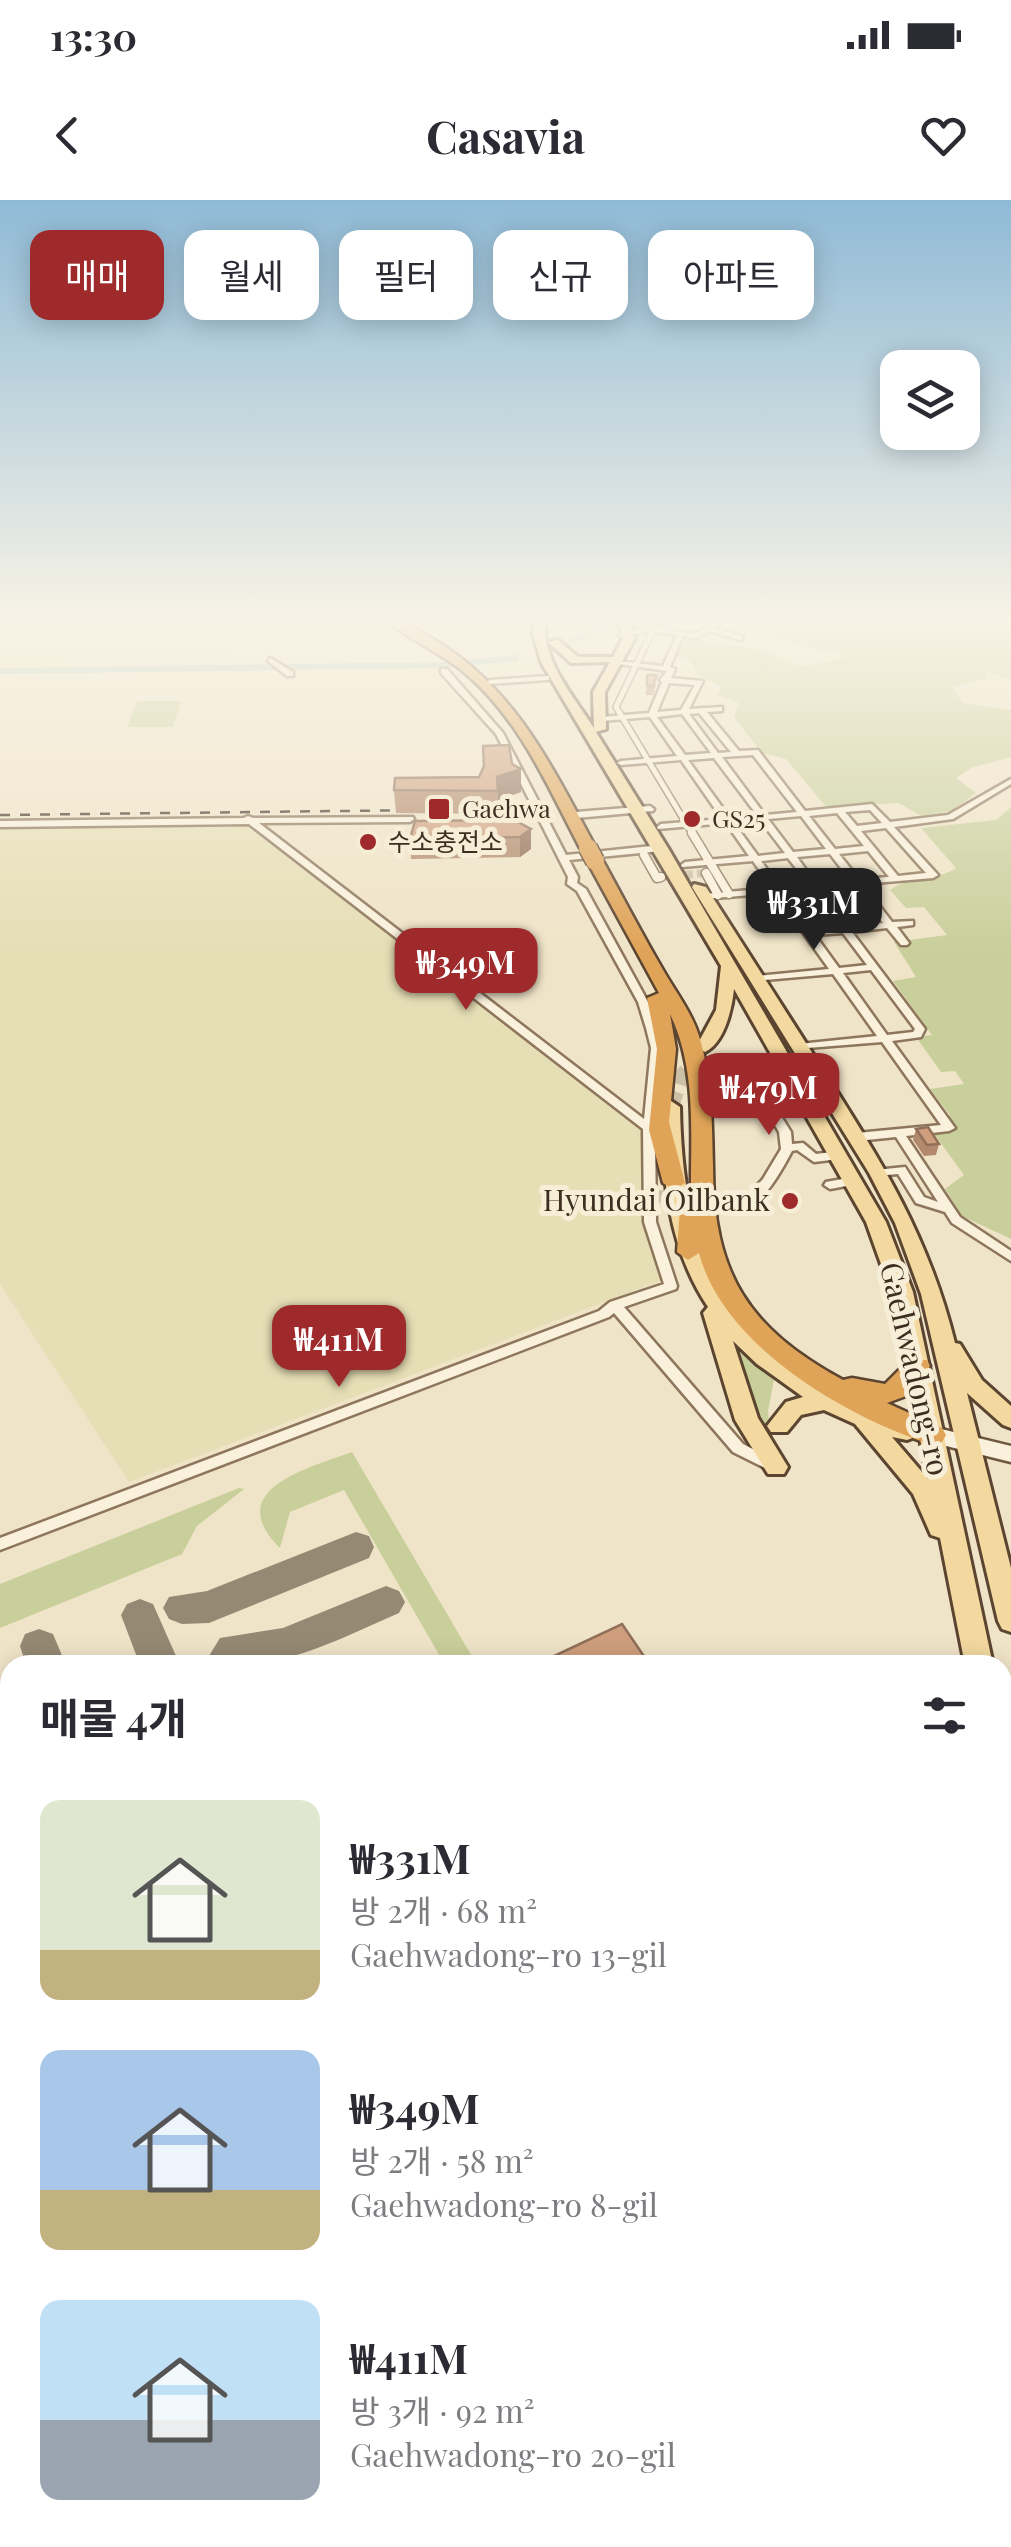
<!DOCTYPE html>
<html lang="ko">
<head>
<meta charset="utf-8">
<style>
	:root { --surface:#fff; --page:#f2f2f3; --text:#2b2b33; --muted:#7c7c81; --accent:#9e2a2b }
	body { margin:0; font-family:"Playfair Display","Noto Sans KR",serif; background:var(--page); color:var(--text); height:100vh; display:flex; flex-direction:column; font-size:38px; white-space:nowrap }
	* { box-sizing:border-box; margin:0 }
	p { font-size:32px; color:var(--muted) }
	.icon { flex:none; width:55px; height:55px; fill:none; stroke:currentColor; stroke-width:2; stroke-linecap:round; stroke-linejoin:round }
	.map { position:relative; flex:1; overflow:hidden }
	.details { position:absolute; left:0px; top:1455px; width:1012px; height:892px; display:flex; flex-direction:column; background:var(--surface); border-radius:30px 30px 0 0; box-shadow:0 5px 25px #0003 }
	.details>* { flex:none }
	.guide { position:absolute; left:30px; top:30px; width:952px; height:90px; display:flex; gap:20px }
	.tools { position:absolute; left:880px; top:150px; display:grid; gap:20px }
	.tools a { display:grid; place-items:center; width:100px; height:100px; border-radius:20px; background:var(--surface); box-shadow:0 5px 25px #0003; font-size:50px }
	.price { position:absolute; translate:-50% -85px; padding:0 22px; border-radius:20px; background:var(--accent); color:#fff; font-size:32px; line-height:65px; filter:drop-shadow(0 2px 5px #0008) }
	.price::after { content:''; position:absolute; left:50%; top:60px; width:30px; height:22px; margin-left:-15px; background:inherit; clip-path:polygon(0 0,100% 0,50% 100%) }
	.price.current { background:#222; color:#fff }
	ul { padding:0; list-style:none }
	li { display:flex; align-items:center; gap:30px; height:250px; padding:0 40px }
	li span { display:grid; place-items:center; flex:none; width:280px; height:200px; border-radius:20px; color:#555 }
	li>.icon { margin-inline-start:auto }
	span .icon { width:120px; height:120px; fill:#fffc; stroke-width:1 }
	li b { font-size:42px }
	h2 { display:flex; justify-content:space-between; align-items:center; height:120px; padding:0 40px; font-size:42px }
	.tag { padding:0 35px; border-radius:20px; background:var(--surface); box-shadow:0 5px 25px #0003; font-size:35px; line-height:90px }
	.tag.current { background:var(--accent); color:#fff }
	.status { display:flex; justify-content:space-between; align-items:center; height:70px; padding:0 50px; background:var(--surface); direction:ltr }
	.status svg { height:28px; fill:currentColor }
	header { display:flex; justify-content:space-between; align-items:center; height:130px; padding:0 40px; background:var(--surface); font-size:45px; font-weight:700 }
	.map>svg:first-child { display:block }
	.farmland { fill:#e6deb5 }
	.green { fill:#c9cf9b }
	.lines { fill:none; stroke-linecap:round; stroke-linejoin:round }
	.stream { stroke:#6f938a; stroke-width:2.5 }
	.canal { stroke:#a9c4bc; stroke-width:6 }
	.taxiway { fill:#968974; fill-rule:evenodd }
	.pedestrian-tunnel { stroke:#ccc0a6; stroke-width:8; stroke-dasharray:8 4; stroke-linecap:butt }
	.minor-tunnel { stroke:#ccc0a6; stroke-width:12; stroke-dasharray:12 6; stroke-linecap:butt }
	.primary-tunnel { stroke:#ccc0a6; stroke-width:16; stroke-dasharray:16 8; stroke-linecap:butt }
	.pedestrian-far1-casing { stroke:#8d765c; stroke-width:8 }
	.pedestrian-casing { stroke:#8d765c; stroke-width:11 }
	.minor-casing { stroke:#8d765c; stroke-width:5 }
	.secondary-casing { stroke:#6f573f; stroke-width:5 }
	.primary-casing { stroke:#5b4430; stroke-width:6 }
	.motorway-casing { stroke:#5b4430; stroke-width:5 }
	.pedestrian-far1 { stroke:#faf1dc; stroke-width:5 }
	.pedestrian { stroke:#faf1dc; stroke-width:8 }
	.minor { fill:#faf1dc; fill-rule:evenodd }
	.secondary { fill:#faf1dc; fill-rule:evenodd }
	.primary { fill:#f3d9a0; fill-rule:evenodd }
	.motorway { fill:#e0a458; fill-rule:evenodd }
	.rail { stroke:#3d2e20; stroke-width:2.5; stroke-dasharray:10 10; stroke-linecap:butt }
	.motorway-bridge-casing { stroke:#5b4430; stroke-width:21; stroke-linecap:butt }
	.motorway-bridge { stroke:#e0a458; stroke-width:18 }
	.wall { fill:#b2896c }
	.shaded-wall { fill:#916f58 }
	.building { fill:#cf9f7d; stroke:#916f58; stroke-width:2.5 }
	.poi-dot { fill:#9e2a2b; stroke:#f7eed8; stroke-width:4 }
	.labels { text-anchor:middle; stroke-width:10; stroke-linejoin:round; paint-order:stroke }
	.far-poi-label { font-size:25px; fill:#3d2e20; stroke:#f7eed8; text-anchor:start }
	.poi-label { font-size:30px; fill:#3d2e20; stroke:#f7eed8; text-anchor:end }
	.street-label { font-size:30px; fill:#3d2e20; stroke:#f7eed8 }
</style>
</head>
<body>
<div class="status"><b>13:30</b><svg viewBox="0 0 49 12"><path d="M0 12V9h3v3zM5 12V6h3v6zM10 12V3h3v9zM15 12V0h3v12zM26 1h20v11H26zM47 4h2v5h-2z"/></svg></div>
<header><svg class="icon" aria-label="back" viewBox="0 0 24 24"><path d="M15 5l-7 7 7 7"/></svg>Casavia<svg class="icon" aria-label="heart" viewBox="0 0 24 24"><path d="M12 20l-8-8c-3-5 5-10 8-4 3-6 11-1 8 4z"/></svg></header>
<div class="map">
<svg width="1011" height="2347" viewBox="0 0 1011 2347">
	<rect width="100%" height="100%" fill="#f0e4c8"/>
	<!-- farmland -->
	<path class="farmland" d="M0,422H309L245,443L213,459L0,462Z
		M248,624L651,936L656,1024L668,1078L129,1282L0,1084V627Z"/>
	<!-- green -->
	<path class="green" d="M753,422H1011V480L985,470L986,478L952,487L963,503L1011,510V557L971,568L956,578L976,593L951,611L922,616L898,603L826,607L786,559L762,553L734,517L739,503L717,495L721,486L698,475L691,462L675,455L683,437L759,449L801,467L844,458L839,453C810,449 776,441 753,422Z
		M137,501H181L173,527H127Z
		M1011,607V1039L962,1016L945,989L964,975L932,931L948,927L950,915L930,889L964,884L955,871L941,872L916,837L932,835L893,781L916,777L894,742L947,735L924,707L906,708L890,690C910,675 935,682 956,668L921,628L996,620Z
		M735,1147L774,1180L768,1211L770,1232L765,1234Z
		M352,1252L477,1465H445L344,1290L290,1312L280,1348C221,1290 308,1268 352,1252Z
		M239,1288L244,1289L197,1326L182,1354L0,1428V1384Z
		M868,2338H1001L1002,2347H855Z"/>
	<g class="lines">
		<!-- stream -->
		<path class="stream" d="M1005,422L1011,425"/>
		<!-- canal -->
		<path class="canal" d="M567,444L613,422
			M0,471L443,465L516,458"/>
		<!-- taxiway -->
		<path class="taxiway" d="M356,1332L369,1336L374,1347L369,1358L209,1423L182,1424L169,1419L163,1408L169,1397L207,1391Z
			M386,1386L399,1391L405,1402L399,1413C335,1441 275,1474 204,1464L220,1438L283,1428Z
			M140,1399L153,1404L180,1465H140L121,1415L127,1404Z
			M39,1429L53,1434L66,1465H26L20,1446L25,1434Z
			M10,1657V1701L0,1705V1661Z
			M0,1724L10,1728V1792L0,1788Z
			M0,2082L10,2086V2177L0,2181Z
			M0,2191L10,2195V2254L0,2250Z
			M32,2338H90L92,2347H34Z
			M284,2338H342L345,2347H287Z"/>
		<!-- pedestrian-tunnel -->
		<path class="pedestrian-tunnel" d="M661,677L706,673"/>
		<!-- minor-tunnel -->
		<path class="minor-tunnel" d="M658,996L686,1000"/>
		<!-- primary-tunnel -->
		<path class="primary-tunnel" d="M671,907L680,879L705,847"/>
		<defs>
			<path id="pedestrian-far1" d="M649,429L652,432L616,507L693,635"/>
			<path id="pedestrian" d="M692,633L729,694
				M644,655L657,678L661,677
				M706,673L718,695"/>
			<path id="minor" d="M649,422H655L653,428C665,429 672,422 684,422L671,430L695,434L714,422H723L714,428L743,437L741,440L709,431L696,438L683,436L670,467L675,469L671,478L703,481L689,509L722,507V511L707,512L739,551L758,550L805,611L872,604L890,622L948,615L1011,579V584L953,619L894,627L938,675L933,678L863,684L892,722L913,721V725L897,727L909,743L907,745H901L887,728L852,732L925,829L921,837L892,841L955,928L949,931L906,936L960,1017L1011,1051V1061L952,1023L945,1012L916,1003L898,974L875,976L873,973L875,970L905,967L924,997L938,1002L896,937L857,941L851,937L857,933L941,925L882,842L795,849L794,847L799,844L877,836L833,774L752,781L751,779L756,776L829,769L775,693L702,699L700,697L705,694L772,688L753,661L682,667L681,665L685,662L749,656L726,623L658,629L657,627L661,624L722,619L681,560L621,565L617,563L621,561L677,556L650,517L601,521L597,519L601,517L649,513L662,482L660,480L667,471L612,463L616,461L663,466L677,435L649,431L621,437L618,435L646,428ZM669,483L695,485L681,510L657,512ZM699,513L731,552L718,553L689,514ZM682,514L711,553L685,555L657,517ZM753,555L797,612L765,615L722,557ZM714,558L757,615L730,618L688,560ZM870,610L882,623L857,626L845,612ZM837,613L864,646L835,649L809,616ZM801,616L826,649L793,652L768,619ZM760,620L785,653L758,656L734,623ZM886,628L926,673L898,676L861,631ZM868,651L889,677L859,679L839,654ZM830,654L850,680L816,684L797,657ZM788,658L808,684L780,687L761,661ZM854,685L883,723L848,726L820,689ZM811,689L839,727L811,730L784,692ZM843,733L867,765L839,768L815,735ZM871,770L915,829L913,832L887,835L843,773Z
				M270,458L293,472V476H287L268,461Z
				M441,469H447L503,533L566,655L661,645L665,648L661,651L569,660L578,677L577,683L586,689L648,802L661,848L655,928L656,1022L677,1086L676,1089L624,1107L743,1244L780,1263L782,1267L780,1271L775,1273L733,1252L614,1113L609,1117L0,1350V1338L599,1111L610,1102L664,1084L644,1022L643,929L249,624L0,627V621L244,618L248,616L253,618L413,617L414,619L410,622L259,623L644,919L651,848L646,828L638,802L577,691L567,684L568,677L496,534L441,473Z
				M549,476V480H546L490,484L486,482L490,480Z
				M650,606L654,609L653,611L576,618L572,615L576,612Z
				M743,870L774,888L790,878H798V882L771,900L791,932L792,944L803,943L816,954L839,951L845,955L839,959L814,962L797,950L792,951C783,968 764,1003 745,1009C735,1013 723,1008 713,1006L711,1003L717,999L736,1003L743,1001L763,979L781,949L779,932L759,899L767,893L739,875L738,873Z
				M853,977L857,978L859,981L857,984L830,989L824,985L826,982Z"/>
			<path id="secondary" d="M933,1227L1011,1246V1262L926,1241L923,1235L926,1229Z"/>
			<path id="primary" d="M535,422H545C542,461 574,497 594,528L593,492L610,462L571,463L548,442L558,440L578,457H613L623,438L619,422H630L635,438L605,492L606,529L596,532L668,648L886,1022L913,1092L993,1465H965L940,1338L931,1335L913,1294L855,1224L824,1210L801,1215L787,1232H771L767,1226L786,1202L803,1197L757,1164L733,1141L758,1218L788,1267L784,1274H768L735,1220L703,1113L708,1107C668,1047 662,977 662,907L671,901L680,907C683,1086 744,1171 915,1225L919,1231L915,1237L907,1240L892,1237L928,1279L891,1092L866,1022L734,789C732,810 724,843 705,852L696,847L716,810L721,766L541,462L533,434Z
				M694,684L706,687C745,747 783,808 822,868C881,961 928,1034 955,1143L960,1144L982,1180L1011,1206V1228L1003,1225L967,1193L1011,1368V1432L1002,1429L998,1421L921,1094L895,1023L869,973L692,687Z
				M1002,1546L1011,1549V1605L1002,1601Z"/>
			<path id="motorway" d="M389,422C409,422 422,432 438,442C517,491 553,569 596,648L594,651L580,648C548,587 520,520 466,474C443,454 413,442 389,422Z
				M595,656L603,661C624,699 644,738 666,775C678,795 692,814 699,836C712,878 712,922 713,965C713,1074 748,1128 843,1180L852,1178L885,1184L909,1160H927L930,1166L906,1196L887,1203L942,1228L946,1235L942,1242L933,1245C847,1218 723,1146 699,1053L688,1060L677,1052L680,1007L691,1000C690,938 698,872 670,814L676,849L669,922L685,983L674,990L663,983L649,930L657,849L647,798L659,793L587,661Z"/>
		</defs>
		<!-- pedestrian-far1 casing -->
		<use href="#pedestrian-far1" class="pedestrian-far1-casing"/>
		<!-- pedestrian casing -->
		<use href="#pedestrian" class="pedestrian-casing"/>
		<!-- minor casing -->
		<use href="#minor" class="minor-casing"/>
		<!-- secondary casing -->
		<use href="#secondary" class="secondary-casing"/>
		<!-- primary casing -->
		<use href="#primary" class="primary-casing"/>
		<!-- motorway casing -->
		<use href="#motorway" class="motorway-casing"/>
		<!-- pedestrian-far1 -->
		<use href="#pedestrian-far1" class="pedestrian-far1"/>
		<!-- pedestrian -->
		<use href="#pedestrian" class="pedestrian"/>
		<!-- minor -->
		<use href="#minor" class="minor"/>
		<!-- secondary -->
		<use href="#secondary" class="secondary"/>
		<!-- primary -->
		<use href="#primary" class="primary"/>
		<!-- motorway -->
		<use href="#motorway" class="motorway"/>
		<!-- rail -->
		<path class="rail" d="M0,615L425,610"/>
		<defs>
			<path id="motorway-bridge" d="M588,648L595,661"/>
		</defs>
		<!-- motorway-bridge casing -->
		<use href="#motorway-bridge" class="motorway-bridge-casing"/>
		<!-- motorway-bridge -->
		<use href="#motorway-bridge" class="motorway-bridge"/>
	</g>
	<!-- wall -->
	<path class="wall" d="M647,475L656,485L653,495H646Z
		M483,546L521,569V592L498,600V614L396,613L394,590L479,577L483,568Z
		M531,629V649L520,657L411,659L410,639Z
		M916,929L939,944L936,955L924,956L913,940Z"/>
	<!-- shaded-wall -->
	<path class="shaded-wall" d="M521,569V592L498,600L497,577Z
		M531,629V649L520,657V637Z"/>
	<!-- building -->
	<path class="building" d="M647,475H657L653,486L647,485Z
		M509,545L512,564L521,569L497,577L498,591L394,590L395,578L479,577L484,566L483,546Z
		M514,620L531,629L520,637L410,639L415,621Z
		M928,927L939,944L927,945L916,929Z
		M622,1424L650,1465H535Z"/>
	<!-- sky -->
	<linearGradient id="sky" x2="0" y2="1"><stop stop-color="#8fbad6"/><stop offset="0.56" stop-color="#f8f3e6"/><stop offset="1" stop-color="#f8f3e6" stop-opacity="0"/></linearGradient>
	<rect width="1011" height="751" fill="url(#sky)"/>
	<!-- markers -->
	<g class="poi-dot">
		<rect x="427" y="597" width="24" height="24" rx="5"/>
		<circle cx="692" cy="619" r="10"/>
		<circle cx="368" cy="642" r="10"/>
		<circle cx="790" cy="1001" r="10"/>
	</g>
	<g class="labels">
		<!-- far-poi labels -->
		<g class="far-poi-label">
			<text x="462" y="618">Gaehwa</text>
			<text x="712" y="628">GS25</text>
			<text x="388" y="651">수소충전소</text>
		</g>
		<!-- poi labels -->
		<g class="poi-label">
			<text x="770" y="1011">Hyundai Oilbank</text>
		</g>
		<!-- street labels -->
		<g class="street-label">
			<text transform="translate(914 1169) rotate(77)" y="10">Gaehwadong-ro</text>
		</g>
	</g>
</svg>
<div class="tools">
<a><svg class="icon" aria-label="layers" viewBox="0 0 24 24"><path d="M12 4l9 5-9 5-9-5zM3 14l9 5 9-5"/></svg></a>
</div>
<b class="price current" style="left:814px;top:753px">₩331M</b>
<b class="price" style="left:466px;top:813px">₩349M</b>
<b class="price" style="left:769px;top:938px">₩479M</b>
<b class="price" style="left:339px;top:1190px">₩411M</b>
<div class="guide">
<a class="tag current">매매</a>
<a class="tag">월세</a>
<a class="tag">필터</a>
<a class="tag">신규</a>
<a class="tag">아파트</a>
</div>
<section class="details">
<h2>매물 4개<svg class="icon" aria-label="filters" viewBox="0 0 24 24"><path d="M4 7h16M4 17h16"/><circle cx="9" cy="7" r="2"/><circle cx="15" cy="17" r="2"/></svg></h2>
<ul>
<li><span style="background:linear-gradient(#dfe7d0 75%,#c2b280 0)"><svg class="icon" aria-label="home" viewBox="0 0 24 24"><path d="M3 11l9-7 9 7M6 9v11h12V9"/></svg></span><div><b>₩331M</b><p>방 2개 · 68 m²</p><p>Gaehwadong-ro 13-gil</p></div></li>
<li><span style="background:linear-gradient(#a9c7e8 70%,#c2b280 0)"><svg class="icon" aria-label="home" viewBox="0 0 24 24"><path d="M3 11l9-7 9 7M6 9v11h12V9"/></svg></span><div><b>₩349M</b><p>방 2개 · 58 m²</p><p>Gaehwadong-ro 8-gil</p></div></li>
<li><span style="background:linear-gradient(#bfe0f5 60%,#9aa5b1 0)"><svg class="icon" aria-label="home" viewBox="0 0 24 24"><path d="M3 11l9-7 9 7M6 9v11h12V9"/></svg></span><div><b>₩411M</b><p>방 3개 · 92 m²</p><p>Gaehwadong-ro 20-gil</p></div></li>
</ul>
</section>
</div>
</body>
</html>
